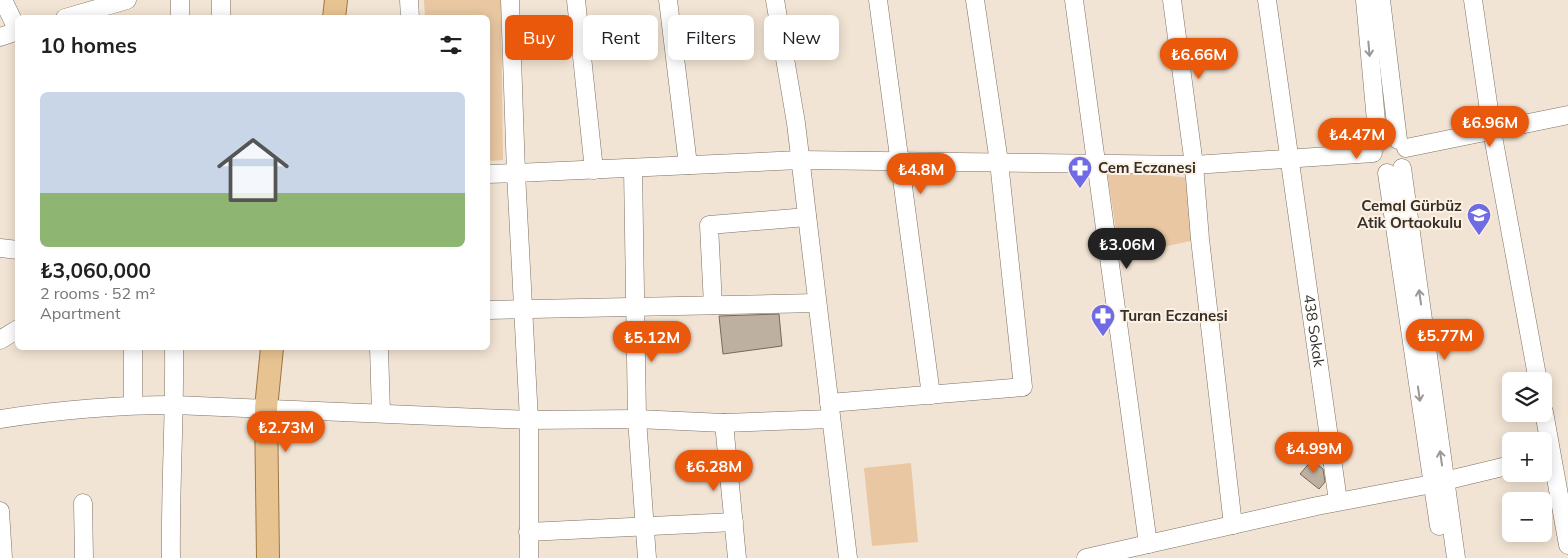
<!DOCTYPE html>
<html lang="en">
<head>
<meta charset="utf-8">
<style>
	:root { --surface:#fff; --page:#f6f6f6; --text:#202124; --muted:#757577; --accent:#ea580c }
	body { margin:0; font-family:Mulish,sans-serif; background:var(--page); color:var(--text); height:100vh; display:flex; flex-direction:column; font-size:19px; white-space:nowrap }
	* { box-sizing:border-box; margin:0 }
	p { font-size:16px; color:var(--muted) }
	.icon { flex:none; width:28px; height:28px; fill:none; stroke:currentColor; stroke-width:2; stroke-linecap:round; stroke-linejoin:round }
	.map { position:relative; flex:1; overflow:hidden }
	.sheet { position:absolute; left:15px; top:15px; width:475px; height:335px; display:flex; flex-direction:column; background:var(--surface); border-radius:8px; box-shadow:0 2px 12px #0003 }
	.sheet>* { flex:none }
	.top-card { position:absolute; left:505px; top:15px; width:475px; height:45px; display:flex; gap:10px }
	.tools { position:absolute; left:1502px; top:372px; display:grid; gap:10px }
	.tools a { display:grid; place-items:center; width:50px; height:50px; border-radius:8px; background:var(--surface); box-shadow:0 2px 12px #0003; font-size:25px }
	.price { position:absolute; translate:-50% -42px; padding:0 11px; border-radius:18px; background:var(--accent); color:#fff; font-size:16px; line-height:32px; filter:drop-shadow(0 1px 2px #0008) }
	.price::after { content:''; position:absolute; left:50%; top:30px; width:15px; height:11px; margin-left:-8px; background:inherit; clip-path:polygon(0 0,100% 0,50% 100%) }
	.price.current { background:#222; color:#fff }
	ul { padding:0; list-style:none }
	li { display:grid; align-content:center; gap:10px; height:265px; padding:0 25px }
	li span { display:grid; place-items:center; height:155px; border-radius:8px; color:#555 }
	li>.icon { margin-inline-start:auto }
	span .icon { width:90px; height:90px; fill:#fffc; stroke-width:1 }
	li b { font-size:21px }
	h2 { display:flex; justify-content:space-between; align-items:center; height:60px; padding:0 25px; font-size:21px }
	.chip { padding:0 18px; border-radius:8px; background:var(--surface); box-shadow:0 2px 12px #0003; font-size:18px; line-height:45px }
	.chip.current { background:var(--accent); color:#fff }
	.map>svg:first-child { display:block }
	.green { fill:#e8c7a2 }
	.building { fill:#bdb0a0; stroke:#76695b }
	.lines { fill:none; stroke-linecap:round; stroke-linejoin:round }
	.minor-casing { stroke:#7d7163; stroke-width:19 }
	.major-casing { stroke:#a0753e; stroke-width:24 }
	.minor { stroke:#fff; stroke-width:18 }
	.major { stroke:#e8c392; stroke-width:22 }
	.oneway { stroke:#9a9794 }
	.labels { text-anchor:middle; stroke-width:4; stroke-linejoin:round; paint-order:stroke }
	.poi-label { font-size:15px; font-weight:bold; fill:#352f29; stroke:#fdf1e4; text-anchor:start }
	.street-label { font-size:15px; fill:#352f29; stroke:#fdf1e4 }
</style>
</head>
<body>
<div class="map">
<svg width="1568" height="558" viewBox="0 0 1568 558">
	<rect width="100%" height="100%" fill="#f2e4d4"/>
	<!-- green -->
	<path class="green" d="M424,0H501L503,160L488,161V18L425,17Z
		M1107,171L1195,178L1200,239L1120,256Z
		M911,463L918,542L872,546L864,468Z"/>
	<!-- building -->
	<path class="building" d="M779,314L782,346L723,354L719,316Z
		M1312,460L1323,469L1325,482L1319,489L1300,474Z"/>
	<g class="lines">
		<defs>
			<g id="minor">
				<path d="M3,0L18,31"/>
				<path d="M221,0V18"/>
				<path d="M409,0L410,18"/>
				<path d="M510,0L516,173L800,160L1194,165L1373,153"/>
				<path d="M576,0L594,170"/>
				<path d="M668,0L688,165"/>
				<path d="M775,0L796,123L848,558"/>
				<path d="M878,0L931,395"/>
				<path d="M1074,0L1148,544"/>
				<path d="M1172,0L1194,165L1200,239L1233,525"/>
				<path id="s1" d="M1267,0L1338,501"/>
				<path d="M1365,0L1378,143"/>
				<path d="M1381,0L1398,140"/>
				<path d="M1473,0L1492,131L1538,381"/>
				<path d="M65,18L127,0"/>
				<path d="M180,18V0"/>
				<path d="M0,37L18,31"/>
				<path d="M1406,148L1568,115"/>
				<path d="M633,168L637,419L647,558"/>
				<path d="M1402,168L1456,558"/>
				<path d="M1387,173L1439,526"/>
				<path d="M488,174L516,173L529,420V558"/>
				<path d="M0,248L18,250"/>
				<path d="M713,305L709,225L807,217"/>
				<path d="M488,310L817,303"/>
				<path d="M0,340L18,329"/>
				<path d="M379,348L381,413"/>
				<path d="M829,403L1023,387L999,162L975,0"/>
				<path d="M133,405V348"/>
				<path d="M1544,412L1568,545"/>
				<path d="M0,419C58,410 116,405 175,405L529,420L637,419L724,423L831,419"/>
				<path d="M724,423L737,558"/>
				<path d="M83,503L84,558"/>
				<path d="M0,511L3,558"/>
				<path d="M528,532L734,522"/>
				<path d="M171,558C170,488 175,418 174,348"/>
				<path d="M1086,558L1317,506L1432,484L1511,465"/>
			</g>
			<path id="major" d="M334,18L336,0
				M268,558L266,408L272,348"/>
		</defs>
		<!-- minor casing -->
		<use href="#minor" class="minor-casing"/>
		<!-- major casing -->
		<use href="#major" class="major-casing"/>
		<!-- minor -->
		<use href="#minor" class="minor"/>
		<!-- major -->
		<use href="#major" class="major"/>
	</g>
	<!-- one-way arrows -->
	<defs><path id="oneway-shaft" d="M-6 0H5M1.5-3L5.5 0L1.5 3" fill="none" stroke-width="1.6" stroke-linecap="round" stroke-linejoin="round" transform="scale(1.25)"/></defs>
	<g class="oneway">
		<use href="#oneway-shaft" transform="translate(1369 49) rotate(85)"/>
		<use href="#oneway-shaft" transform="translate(1420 297) rotate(-98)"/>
		<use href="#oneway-shaft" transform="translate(1419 394) rotate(82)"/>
		<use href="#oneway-shaft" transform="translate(1441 458) rotate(-98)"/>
	</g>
	<!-- icons -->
	<defs>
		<symbol id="pharmacy-pin" viewBox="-11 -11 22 30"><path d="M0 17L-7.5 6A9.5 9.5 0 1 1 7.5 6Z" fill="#6f6be5" stroke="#fdf1e4"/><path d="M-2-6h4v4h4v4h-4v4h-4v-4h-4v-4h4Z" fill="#fff"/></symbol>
		<symbol id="school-pin" viewBox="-11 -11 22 30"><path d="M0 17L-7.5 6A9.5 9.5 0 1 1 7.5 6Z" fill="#6f6be5" stroke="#fdf1e4"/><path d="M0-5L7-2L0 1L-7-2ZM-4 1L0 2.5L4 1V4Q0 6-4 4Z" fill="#fff"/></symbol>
	</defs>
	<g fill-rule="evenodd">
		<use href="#pharmacy-pin" x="1066" y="154" width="28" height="38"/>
		<use href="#school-pin" x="1465" y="201" width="28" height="38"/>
		<use href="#pharmacy-pin" x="1089" y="302" width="28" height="38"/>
	</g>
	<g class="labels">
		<!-- poi labels -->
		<g class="poi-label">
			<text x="1098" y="173">Cem Eczanesi</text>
			<text x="1462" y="211" text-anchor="end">Cemal Gürbüz<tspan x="1462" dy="17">Atik Ortaokulu</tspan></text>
			<text x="1120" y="321">Turan Eczanesi</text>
		</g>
		<!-- street labels -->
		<g class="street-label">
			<text dy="5" stroke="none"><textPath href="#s1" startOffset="334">438 Sokak</textPath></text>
		</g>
	</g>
</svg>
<div class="tools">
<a><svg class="icon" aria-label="layers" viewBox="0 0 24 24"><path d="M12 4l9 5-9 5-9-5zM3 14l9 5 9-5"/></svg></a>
<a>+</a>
<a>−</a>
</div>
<b class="price" style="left:1199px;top:80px">₺6.66M</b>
<b class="price" style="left:1490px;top:148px">₺6.96M</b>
<b class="price" style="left:1357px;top:160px">₺4.47M</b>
<b class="price" style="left:921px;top:195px">₺4.8M</b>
<b class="price current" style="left:1127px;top:270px">₺3.06M</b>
<b class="price" style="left:1445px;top:361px">₺5.77M</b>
<b class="price" style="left:652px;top:363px">₺5.12M</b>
<b class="price" style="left:286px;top:453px">₺2.73M</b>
<b class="price" style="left:1314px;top:474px">₺4.99M</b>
<b class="price" style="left:714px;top:492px">₺6.28M</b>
<div class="top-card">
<a class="chip current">Buy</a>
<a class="chip">Rent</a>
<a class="chip">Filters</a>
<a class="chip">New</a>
</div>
<section class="sheet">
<h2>10 homes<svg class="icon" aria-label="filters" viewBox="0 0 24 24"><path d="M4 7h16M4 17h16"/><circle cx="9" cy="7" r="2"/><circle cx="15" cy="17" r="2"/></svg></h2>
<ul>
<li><span style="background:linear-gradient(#c9d6e8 65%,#8fb573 0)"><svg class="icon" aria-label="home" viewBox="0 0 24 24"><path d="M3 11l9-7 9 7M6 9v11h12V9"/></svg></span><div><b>₺3,060,000</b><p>2 rooms · 52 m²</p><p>Apartment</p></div></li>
</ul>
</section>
</div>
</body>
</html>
